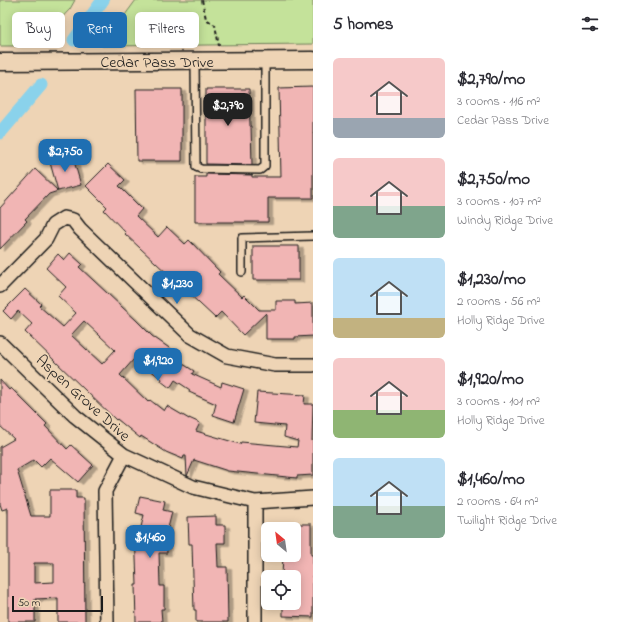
<!DOCTYPE html>
<html lang="en">
<head>
<meta charset="utf-8">
<style>
	:root { --surface:#fff; --page:#f2f2f3; --text:#2b2b33; --muted:#7c7c81; --accent:#1f6fb2 }
	body { margin:0; font-family:"Indie Flower",sans-serif; background:var(--page); color:var(--text); height:100vh; display:flex; flex-direction:column; font-size:15px; white-space:nowrap }
	* { box-sizing:border-box; margin:0 }
	p { font-size:13px; color:var(--muted) }
	.icon { flex:none; width:22px; height:22px; fill:none; stroke:currentColor; stroke-width:2; stroke-linecap:round; stroke-linejoin:round }
	.map { position:relative; flex:1; overflow:hidden }
	.sheet { display:flex; flex-direction:column; background:var(--surface); width:308px }
	.sheet>* { flex:none }
	.guide { position:absolute; left:12px; top:12px; width:241px; height:36px; display:flex; gap:8px }
	.needle { width:26px; rotate:331deg }
	.controls { position:absolute; left:261px; top:522px; display:grid; gap:8px }
	.controls a { display:grid; place-items:center; width:40px; height:40px; border-radius:6px; background:var(--surface); box-shadow:0 2px 10px #0003; font-size:20px }
	.scale { position:absolute; left:12px; bottom:10px; width:91px; box-sizing:border-box; padding-left:4px; border:2px solid #1c1c1c; border-top:0; font-size:11px; line-height:14px; white-space:nowrap; color:#1c1c1c; -webkit-text-stroke:3px #eed4b5; paint-order:stroke }
	.price { position:absolute; translate:-50% -34px; padding:0 9px; border-radius:8px; background:var(--accent); color:#fff; font-size:13px; line-height:26px; filter:drop-shadow(0 1px 2px #0008) }
	.price::after { content:''; position:absolute; left:50%; top:24px; width:12px; height:9px; margin-left:-6px; background:inherit; clip-path:polygon(0 0,100% 0,50% 100%) }
	.price.active { background:#222; color:#fff }
	ul { padding:0; list-style:none }
	li { display:flex; align-items:center; gap:12px; height:100px; padding:0 20px }
	li span { display:grid; place-items:center; flex:none; width:112px; height:80px; border-radius:6px; color:#555 }
	li>.icon { margin-inline-start:auto }
	span .icon { width:48px; height:48px; fill:#fffc; stroke-width:1 }
	li b { font-size:17px }
	h2 { display:flex; justify-content:space-between; align-items:center; height:48px; padding:0 20px; font-size:17px }
	.chip { padding:0 14px; border-radius:6px; background:var(--surface); box-shadow:0 2px 10px #0003; font-size:14px; line-height:36px }
	.chip.active { background:var(--accent); color:#fff }
	main { display:flex; flex:1; min-height:0 }
	.map>svg:first-child { display:block }
	.green { fill:#c4e29a; stroke:#707f5b }
	.lines { fill:none; stroke-linecap:round; stroke-linejoin:round }
	.canal { stroke:#8ad2eb; stroke-width:13 }
	.building { fill:#f1b5b4; stroke:#1c1c1c; fill-rule:evenodd; filter:url(#shadow) }
	.service-casing { stroke:#1c1c1c; stroke-width:10 }
	.minor-casing { stroke:#1c1c1c; stroke-width:16 }
	.tertiary-casing { stroke:#1c1c1c; stroke-width:19 }
	.path { stroke:#1c1c1c; stroke-width:2; stroke-dasharray:4 3; stroke-linecap:butt }
	.service { stroke:#eed4b5; stroke-width:7 }
	.minor { stroke:#eed4b5; stroke-width:13 }
	.tertiary { stroke:#eed4b5; stroke-width:16 }
	.labels { text-anchor:middle; stroke-width:3.5; stroke-linejoin:round; paint-order:stroke }
	.street-label { font-size:16px; fill:#1c1c1c; stroke:#eed4b5 }
</style>
</head>
<body>
<main>
<div class="map">
<svg width="313" height="622" viewBox="0 0 313 622">
	<defs>
		<filter id="shadow"><feDropShadow dx="4.5" dy="2.5" stdDeviation="0" flood-color="#0004"/></filter>
	</defs>
	<rect width="100%" height="100%" fill="#eed4b5"/>
	<filter id="ink" filterUnits="userSpaceOnUse"><feTurbulence type="fractalNoise" baseFrequency=".025" numOctaves="2"/><feDisplacementMap in="SourceGraphic" scale="8" xChannelSelector="R" yChannelSelector="G"/><feConvolveMatrix kernelMatrix="1 2 1 2 8 2 1 2 1" color-interpolation-filters="sRGB"/></filter>
	<g filter="url(#ink)">
		<!-- green -->
		<path class="green" d="M0,0H75L70,9L35,46H0Z
			M136,0H313V44L102,46Z"/>
		<g class="lines">
			<!-- canal -->
			<path class="canal" d="M74,40L103,0
				M0,133L41,85"/>
		</g>
		<!-- building -->
		<path class="building" d="M168,14H178L177,33H167Z
			M313,87V198H268V222H195V177H206V174L252,175V177H281L279,88Z
			M136,89H182V161H137Z
			M206,89H249L250,126H251L252,165L206,164Z
			M64,155L66,163L74,161L81,185L58,191L49,159Z
			M108,164L125,180L119,186L142,209L136,216L158,237L167,227L185,244L189,240L220,272L218,274L242,297L244,295L259,310H276V301H295V304L313,303V336L295,337V339H266V313L243,335L221,312L215,318L125,234L126,233L104,210L107,207L86,186Z
			M35,169L58,191L49,194L25,219L27,221L0,249V208Z
			M253,246H299V280H253Z
			M70,253L82,264L79,267L136,320L152,336L175,352L172,357L194,371L192,374L221,387L222,382L244,389L234,422L213,415L216,404L189,392L190,390L175,380L170,388L161,381L162,379L150,370L156,362L141,351L120,375L148,402L150,400L164,411L167,406L189,419V418L200,423L196,431L240,444L241,442L297,447L298,441L284,437L285,426L254,423L257,392L305,395L304,404H313L312,441H313V475L297,476V478L228,471L194,460L187,476L186,456H184L183,459L166,452L141,436L140,438L117,419L116,420L25,332L32,324L18,311L11,319L3,311L25,289L41,304L39,306L63,327L76,313L58,296L66,287L46,268L58,254L64,260ZM84,321L115,350L102,364L71,335Z
			M0,380L9,390L11,388L47,424L45,426L67,449L71,445L93,465L78,482L50,458L41,467L34,460L17,470L31,516H50V490H76V498H84L85,622H58V598L35,599V622H8V508L2,510L0,504V447L14,439L0,426ZM34,563H54V582L34,583Z
			M140,496L165,501L163,510L172,512L166,536L167,553H159L160,586H164V609H161L162,622H136L135,585H137L135,531H140L144,515L136,513Z
			M216,516V525H225V543H217L218,567H227L228,622H196V610H194L192,544H189L188,517Z
			M294,524H311V555H313V617L283,616V603H294V577L282,576L283,555H294Z"/>
		<g class="lines">
			<defs>
				<path id="service" d="M195,61L196,167L201,169L260,170L265,166V60
					M242,272V238L313,236"/>
				<path id="minor" d="M0,286L46,239L53,225L64,218L73,220L80,229L190,335L227,356L275,365H313
					M0,343L75,416L124,455L193,487L255,502L313,498
					M107,622L105,491L124,455
					M255,622V502"/>
				<path id="tertiary" d="M0,62L313,60"/>
			</defs>
			<!-- service casing -->
			<use href="#service" class="service-casing"/>
			<!-- minor casing -->
			<use href="#minor" class="minor-casing"/>
			<!-- tertiary casing -->
			<use href="#tertiary" class="tertiary-casing"/>
			<!-- path -->
			<path class="path" d="M202,0L206,19L215,25L219,46"/>
			<!-- service -->
			<use href="#service" class="service"/>
			<!-- minor -->
			<use href="#minor" class="minor"/>
			<!-- tertiary -->
			<use href="#tertiary" class="tertiary"/>
		</g>
	</g>
	<g class="labels">
		<!-- street labels -->
		<g class="street-label">
			<text x="157" y="67">Cedar Pass Drive</text>
			<text transform="translate(84 397) rotate(42)" y="6">Aspen Grove Drive</text>
		</g>
	</g>
</svg>
<div class="controls">
<a><svg class="needle" viewBox="-14 -14 28 28"><path d="M0-13l5 13h-10z" fill="#e53935"/><path d="M0 13l5-13h-10z" fill="#7c7c81"/></svg></a>
<a><svg class="icon" aria-label="locate" viewBox="0 0 24 24"><circle cx="12" cy="12" r="6"/><path d="M12 2v4M12 18v4M2 12h4M18 12h4"/></svg></a>
</div>
<div class="scale">50 m</div>
<b class="price active" style="left:228px;top:127px">$2,790</b>
<b class="price" style="left:65px;top:173px">$2,750</b>
<b class="price" style="left:177px;top:305px">$1,230</b>
<b class="price" style="left:158px;top:382px">$1,920</b>
<b class="price" style="left:150px;top:559px">$1,460</b>
<div class="guide">
<a class="chip">Buy</a>
<a class="chip active">Rent</a>
<a class="chip">Filters</a>
</div>
</div>
<section class="sheet">
<h2>5 homes<svg class="icon" aria-label="filters" viewBox="0 0 24 24"><path d="M4 7h16M4 17h16"/><circle cx="9" cy="7" r="2"/><circle cx="15" cy="17" r="2"/></svg></h2>
<ul>
<li><span style="background:linear-gradient(#f6c9c9 75%,#9aa5b1 0)"><svg class="icon" aria-label="home" viewBox="0 0 24 24"><path d="M3 11l9-7 9 7M6 9v11h12V9"/></svg></span><div><b>$2,790/mo</b><p>3 rooms · 116 m²</p><p>Cedar Pass Drive</p></div></li>
<li><span style="background:linear-gradient(#f6c9c9 60%,#7fa58c 0)"><svg class="icon" aria-label="home" viewBox="0 0 24 24"><path d="M3 11l9-7 9 7M6 9v11h12V9"/></svg></span><div><b>$2,750/mo</b><p>3 rooms · 107 m²</p><p>Windy Ridge Drive</p></div></li>
<li><span style="background:linear-gradient(#bfe0f5 75%,#c2b280 0)"><svg class="icon" aria-label="home" viewBox="0 0 24 24"><path d="M3 11l9-7 9 7M6 9v11h12V9"/></svg></span><div><b>$1,230/mo</b><p>2 rooms · 56 m²</p><p>Holly Ridge Drive</p></div></li>
<li><span style="background:linear-gradient(#f6c9c9 65%,#8fb573 0)"><svg class="icon" aria-label="home" viewBox="0 0 24 24"><path d="M3 11l9-7 9 7M6 9v11h12V9"/></svg></span><div><b>$1,920/mo</b><p>3 rooms · 101 m²</p><p>Holly Ridge Drive</p></div></li>
<li><span style="background:linear-gradient(#bfe0f5 60%,#7fa58c 0)"><svg class="icon" aria-label="home" viewBox="0 0 24 24"><path d="M3 11l9-7 9 7M6 9v11h12V9"/></svg></span><div><b>$1,460/mo</b><p>2 rooms · 64 m²</p><p>Twilight Ridge Drive</p></div></li>
</ul>
</section>
</main>
</body>
</html>
